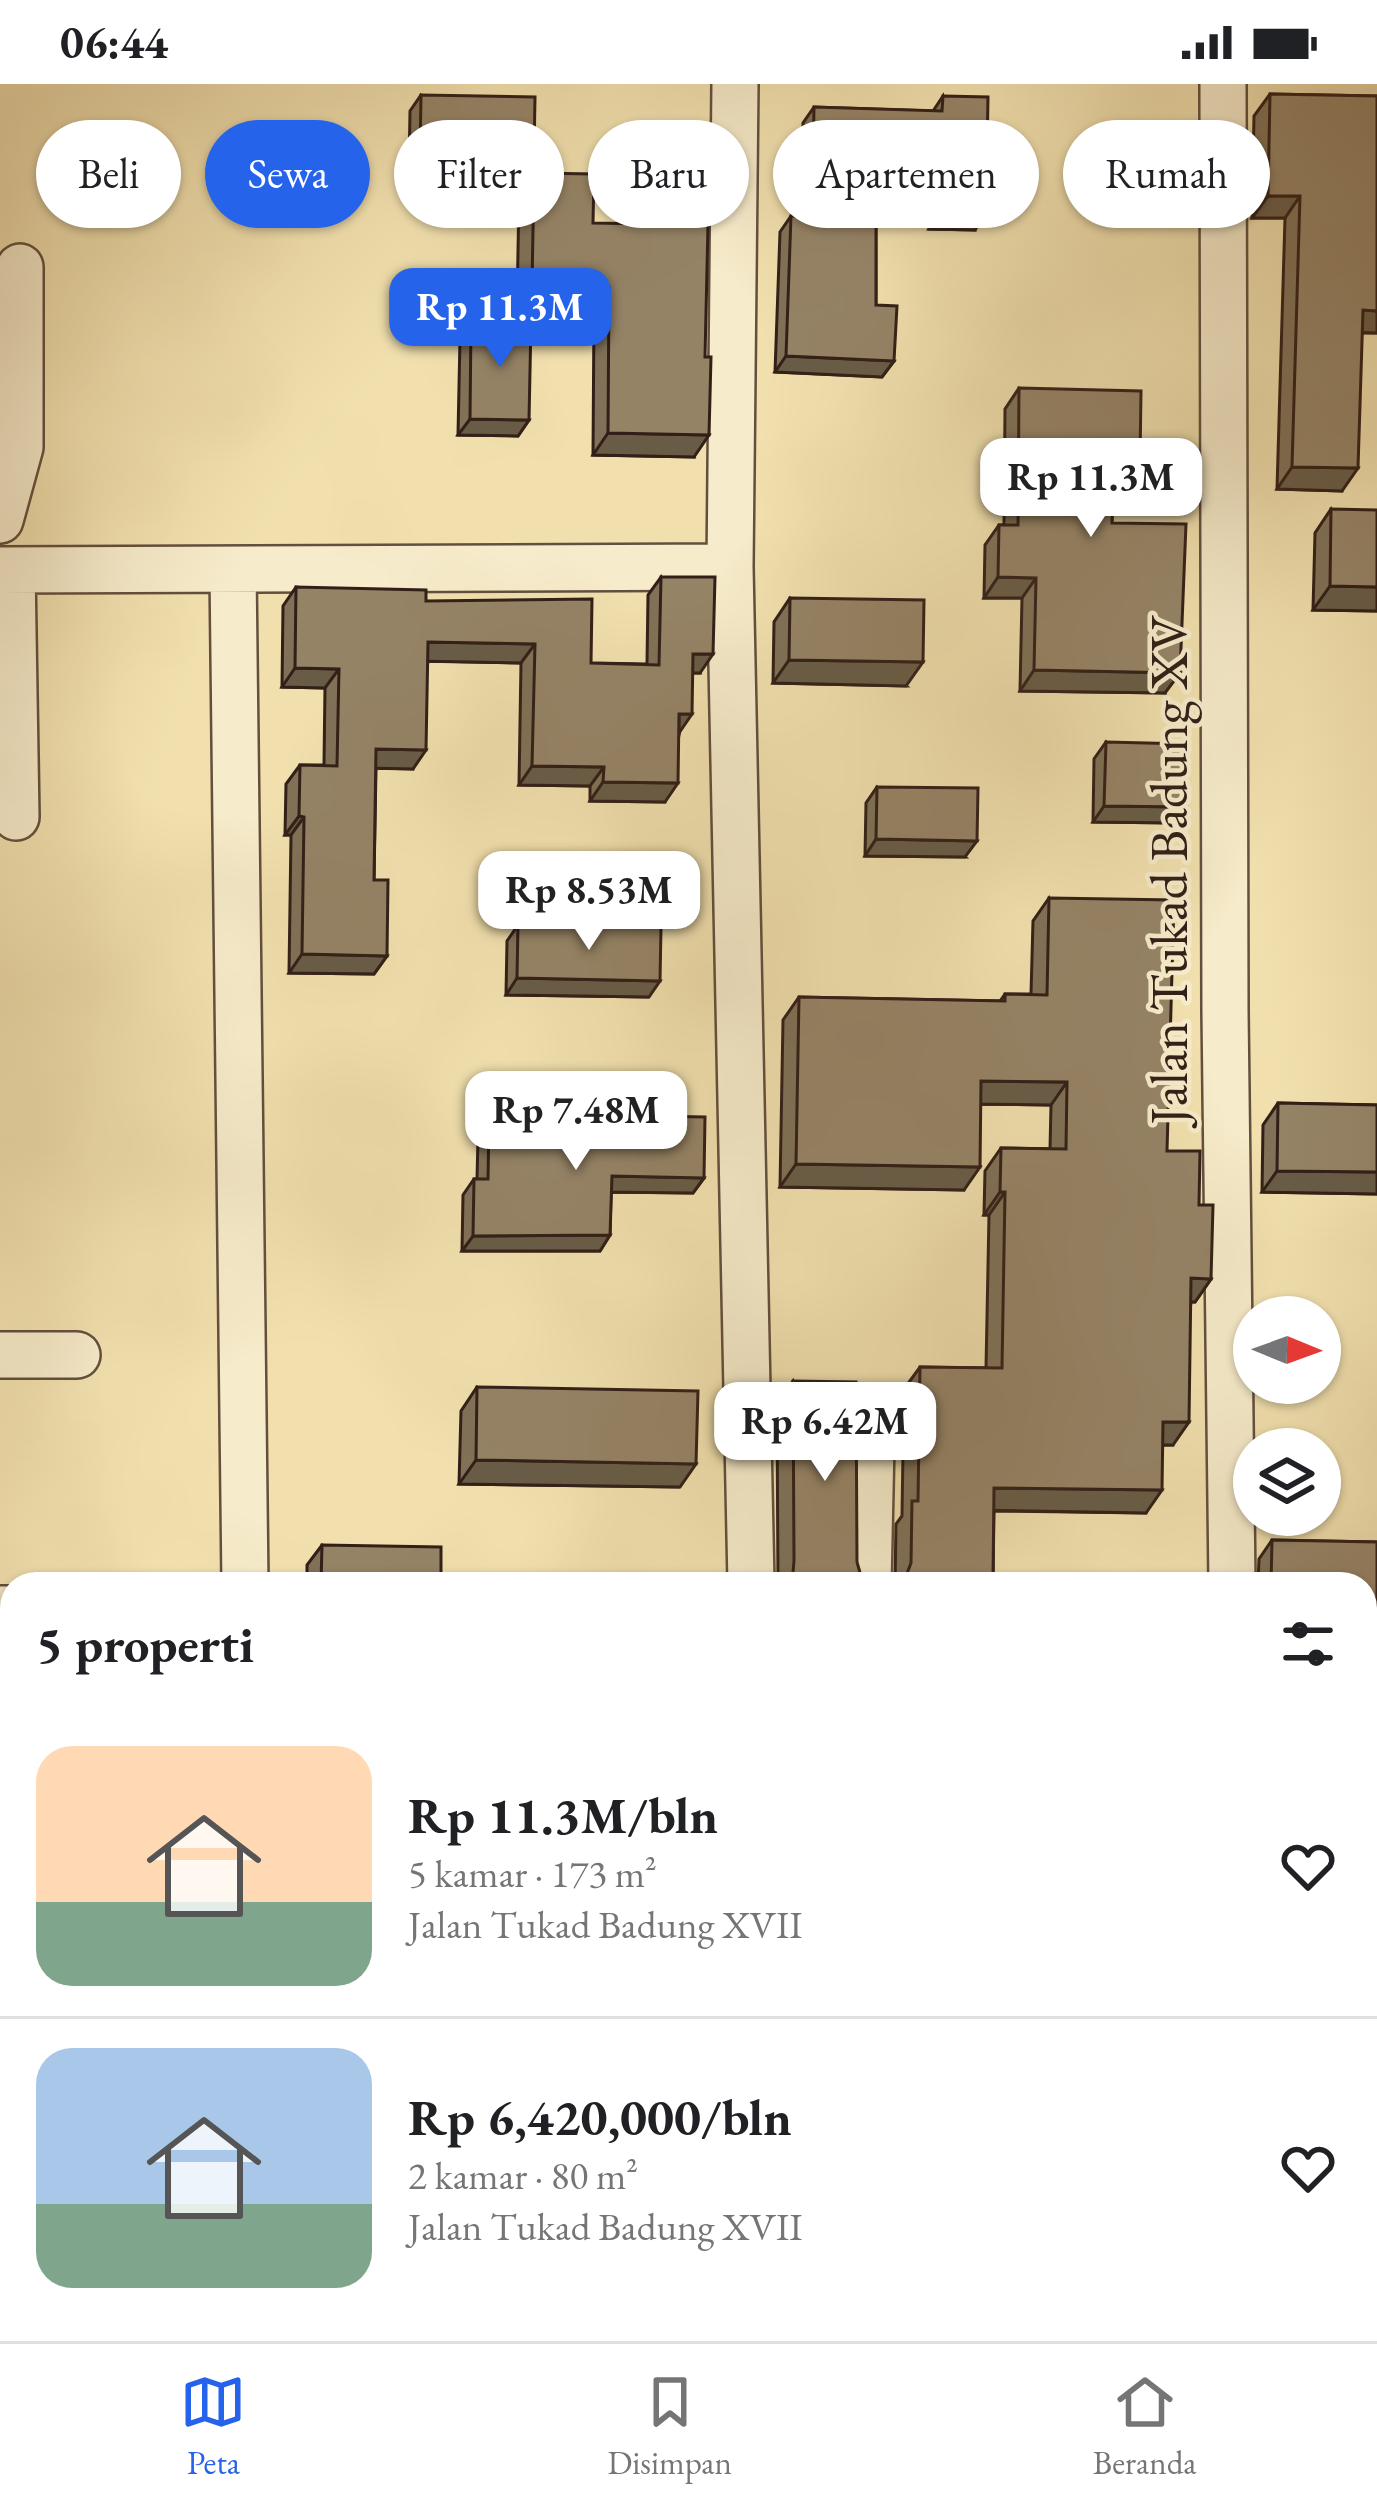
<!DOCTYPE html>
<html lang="id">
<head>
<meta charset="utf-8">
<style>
	:root { --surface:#fff; --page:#f2f2f2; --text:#202124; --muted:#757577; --line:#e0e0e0; --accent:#2563eb }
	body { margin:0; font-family:"EB Garamond",serif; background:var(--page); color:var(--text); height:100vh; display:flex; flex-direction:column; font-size:45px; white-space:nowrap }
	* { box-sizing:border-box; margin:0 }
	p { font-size:39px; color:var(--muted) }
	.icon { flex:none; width:66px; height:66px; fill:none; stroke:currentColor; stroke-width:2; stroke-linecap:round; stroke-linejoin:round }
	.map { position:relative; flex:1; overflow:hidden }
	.side { position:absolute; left:0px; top:1488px; width:1377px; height:771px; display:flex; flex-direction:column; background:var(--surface); border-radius:36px 36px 0 0; box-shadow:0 3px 9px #0004 }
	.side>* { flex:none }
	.banner { position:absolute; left:36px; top:36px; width:1305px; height:108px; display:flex; gap:24px }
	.needle { width:78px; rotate:91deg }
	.controls { position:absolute; left:1233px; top:1212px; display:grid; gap:24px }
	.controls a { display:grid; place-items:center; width:108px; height:108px; border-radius:50%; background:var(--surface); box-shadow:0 3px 9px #0004; font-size:60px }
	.price { position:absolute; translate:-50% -102px; padding:0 27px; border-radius:24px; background:#fff; color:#222; font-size:39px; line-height:78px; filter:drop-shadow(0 3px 6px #0008) }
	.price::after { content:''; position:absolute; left:50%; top:72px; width:36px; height:27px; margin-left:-18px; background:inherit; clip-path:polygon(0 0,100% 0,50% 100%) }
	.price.selected { background:var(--accent); color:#fff }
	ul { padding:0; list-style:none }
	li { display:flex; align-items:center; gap:36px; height:300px; padding:0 36px }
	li+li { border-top:3px solid var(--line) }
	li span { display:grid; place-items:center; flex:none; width:336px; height:240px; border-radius:36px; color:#555 }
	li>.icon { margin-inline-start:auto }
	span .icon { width:144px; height:144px; fill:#fffc; stroke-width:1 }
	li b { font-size:51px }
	h2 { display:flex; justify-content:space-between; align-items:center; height:144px; padding:0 36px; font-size:51px }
	.pill { padding:0 42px; border-radius:54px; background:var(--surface); box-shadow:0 3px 9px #0004; font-size:42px; line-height:108px }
	.pill.selected { background:var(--accent); color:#fff }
	.status { display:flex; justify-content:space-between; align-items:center; height:84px; padding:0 60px; background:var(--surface); direction:ltr }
	.status svg { height:33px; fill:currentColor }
	.dock { display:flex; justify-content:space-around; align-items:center; height:168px; border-top:3px solid var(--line); background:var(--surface); font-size:33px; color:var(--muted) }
	.dock a { display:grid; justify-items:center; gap:6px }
	.dock .selected { color:var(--accent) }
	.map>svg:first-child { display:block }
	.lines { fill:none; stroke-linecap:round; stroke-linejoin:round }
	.minor-casing { stroke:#624f3d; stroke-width:50 }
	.minor { stroke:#f6ebca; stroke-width:45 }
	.wall { fill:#807158; stroke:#321f17; stroke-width:3 }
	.shaded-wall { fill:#685c47; stroke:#321f17; stroke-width:3 }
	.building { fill:#958366; stroke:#321f17; stroke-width:3 }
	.labels { text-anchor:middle; stroke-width:9; stroke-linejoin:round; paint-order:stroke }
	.street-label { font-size:54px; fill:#321f17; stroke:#f6ebca }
</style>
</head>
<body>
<div class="status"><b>06:44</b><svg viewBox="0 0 49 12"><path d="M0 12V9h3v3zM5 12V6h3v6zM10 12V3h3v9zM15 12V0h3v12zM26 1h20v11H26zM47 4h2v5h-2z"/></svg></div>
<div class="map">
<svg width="1377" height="2257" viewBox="0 0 1377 2257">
	<rect width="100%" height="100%" fill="#f1e0ae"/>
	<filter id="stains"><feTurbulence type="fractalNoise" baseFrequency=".00167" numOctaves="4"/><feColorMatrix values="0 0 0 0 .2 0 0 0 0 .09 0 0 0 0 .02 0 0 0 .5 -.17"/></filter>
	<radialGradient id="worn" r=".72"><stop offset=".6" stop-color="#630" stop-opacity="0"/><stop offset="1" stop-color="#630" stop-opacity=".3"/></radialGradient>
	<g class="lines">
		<defs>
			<path id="minor" d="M735,0L730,483L751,1500
				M1223,0L1225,927L1232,1500
				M0,436L20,363V183
				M0,486L730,483
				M12,486L16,733
				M233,486L245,1500
				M0,1271H77
				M868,1500L871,1360
				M0,1525H12
				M1365,1804H1377
				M213,2247V2257
				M412,2247V2257
				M934,2247V2257
				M1087,2257V2247
				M1271,2257V2247"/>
		</defs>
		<!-- minor casing -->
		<use href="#minor" class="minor-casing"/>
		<!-- minor -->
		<use href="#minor" class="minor"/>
	</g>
	<!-- wall -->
	<path class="wall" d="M1270,10L1377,12V249H1362L1342,407L1277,405L1285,134H1252L1254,32Z
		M421,11L534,71L523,87L409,85L410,27Z
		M943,12L975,146L929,145V137L876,136V221L894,277L882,293L775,288L780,148L791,132H801L803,39L814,23L933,27Z
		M534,89L593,139L694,373L593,371L594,225L517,224L519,111Z
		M471,237L529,336L518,352L458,351L460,254Z
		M1019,304L1140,377L1125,397H1112V439L1165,609L1020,607L1022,514H984L985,461L999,441H1004L1005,325Z
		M1331,425L1377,527L1313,526L1315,449Z
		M661,493L700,589H692L665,718L590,717V702L519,701L521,579L428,577L413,685L376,684L374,796L387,872L374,890L289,889L291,751H285L286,700L300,681H324L325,604L282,603L283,522L296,503L426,517L591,579L647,580L648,511Z
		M790,514L906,602L773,599L774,538Z
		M1106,658L1175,739L1093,738L1094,675Z
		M877,703L965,773L865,772L866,719Z
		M1049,814L1167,1067L1199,1121L1211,1195L1195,1218H1191L1173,1361H1163L1146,1429L994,1427L993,1494L1158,1500H895L896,1440L902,1432L904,1305L920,1283L986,1284L989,1131H984L985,1087L1001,1064L1050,1065L1051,1021L981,1020L964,1106L780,1103L783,936L799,913L1000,917L1005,910H1031L1033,837Z
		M518,841L649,913L506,911L507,857Z
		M1278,1019L1377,1021V1110L1262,1108L1263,1041Z
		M649,1032L704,1094L693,1109L611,1108L610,1151L600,1167H462L463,1111L474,1095H477L478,1055L489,1039L640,1046Z
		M793,1297L860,1489L871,1500H778L777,1320Z
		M477,1303L680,1403L459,1400L461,1327Z
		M1272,1456L1377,1458V1577H1365V1500H1258L1259,1475Z
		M322,1461L441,1500H307V1481Z
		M1377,1677V1754H1365V1695Z
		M1373,2079L1377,2257H1359L1360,2247H1365V2091Z
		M249,2247H330V2251L381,2257H249Z
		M458,2247H555V2257H458Z
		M866,2247H918V2257H866Z
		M982,2247H1042V2257H983Z"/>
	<!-- shaded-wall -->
	<path class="shaded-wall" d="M420,69L534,71L523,87L409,85Z
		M1268,112H1300L1285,134H1252Z
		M876,119L941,120L929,137L865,135Z
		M941,129H986L975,146L929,145Z
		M532,202L609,203L594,225L517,224Z
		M1363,226L1377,227V249L1347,248Z
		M786,272L894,277L882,293L775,288Z
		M470,335L529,336L518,352L458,351Z
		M608,349L709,351L694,373L593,371Z
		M1113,376L1140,377L1125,397H1098Z
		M1292,383L1358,384L1342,407L1277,405Z
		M998,493L1036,494L1022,514H984Z
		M1330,502L1377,503V527L1313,526Z
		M428,558L535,560L521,579L415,577Z
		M693,570H713L700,589H680Z
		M789,576L923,578L906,602L773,599Z
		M295,584L339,585L325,604L282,603Z
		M1034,586L1180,589L1165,609L1020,607Z
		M679,630H692L679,649Z
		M376,665L426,666L413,685L363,684Z
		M532,682L604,683L590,702L519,701Z
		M603,698L678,699L665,718L590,717Z
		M1104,722L1186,723L1175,739L1093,738Z
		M299,732L304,733L291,751H285Z
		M876,755L977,757L965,773L865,772Z
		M302,870L387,872L374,890L289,889Z
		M517,894L660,897L649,913L506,911Z
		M981,997L1067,998L1051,1021L965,1020Z
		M796,1080L980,1083L964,1106L780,1103Z
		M1277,1087L1377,1088V1110L1262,1108Z
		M612,1092L704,1094L693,1109L601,1108Z
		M1000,1108H1005L989,1131H984Z
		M610,1151L600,1167H462L473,1152Z
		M1191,1194L1211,1195L1195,1218L1175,1217Z
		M1163,1338H1189L1173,1361H1147Z
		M476,1376L696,1380L680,1403L459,1400Z
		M994,1404L1162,1406L1146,1429L978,1426Z
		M1365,1558H1377V1577H1365Z
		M1376,1735L1377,1754H1365V1751Z"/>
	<!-- building -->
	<path class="building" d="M1270,10L1377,12V227L1363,226L1358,384L1292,383L1300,112H1268Z
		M421,11L535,13L534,71L420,69Z
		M943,12L988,13L986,129H941V120L876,119V221L897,222L894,277L786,272L791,132H812L814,23L942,27Z
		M534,89L594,90L593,139L708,141L705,273H711L709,351L608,349L609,203L532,202Z
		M471,237L531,238L529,336L470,335Z
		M1019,304L1141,307L1140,377L1113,376L1112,439L1186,440L1180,589L1034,586L1036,494L998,493L999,441H1018Z
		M1331,425L1377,426V503L1330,502Z
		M661,493H715L713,570H693L692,630H679L678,699L603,698L604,683L532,682L535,560L428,558L426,666L376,665L374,796H388L387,872L302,870L304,733L299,732L300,681L337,682L339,585L295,584L296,503L426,506V517L592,515L591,579L659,581Z
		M790,514L924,516L923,578L789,576Z
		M1106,658L1187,660L1186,723L1104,722Z
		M877,703L978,704L977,757L876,755Z
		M1049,814L1174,816L1167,1067H1200L1199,1121H1213L1211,1195L1191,1194L1189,1338H1163L1162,1406L994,1404L993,1494L1158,1497V1500H897L906,1492L911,1479L912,1417H918L920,1283L1002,1284L1005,1108H1000L1001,1064L1066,1065L1067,998L981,997L980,1083L796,1080L799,913L1005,917V910L1047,911Z
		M518,841L661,843L660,897L517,894Z
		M1278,1019L1377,1021V1088L1277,1087Z
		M649,1032L705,1033L704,1094L612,1092L610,1151L473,1152L474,1095H488L489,1039L649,1046Z
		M793,1297L856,1298L857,1478L860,1489L871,1500H792L794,1477Z
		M477,1303L698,1307L696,1380L476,1376Z
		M1272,1456L1377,1458V1558H1365V1500H1271Z
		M322,1461L441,1463V1500H321Z
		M1373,2079H1377V2257H1365L1366,2247H1373Z
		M261,2247H330V2251L381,2252V2257H254V2250H261Z
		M470,2247H555V2257H470Z
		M875,2247H918V2257H875Z
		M994,2247H1042V2257H994Z"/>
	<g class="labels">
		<!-- street labels -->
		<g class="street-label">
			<text transform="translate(1168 786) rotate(-90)" y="19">Jalan Tukad Badung XV</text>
		</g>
	</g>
	<rect width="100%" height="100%" filter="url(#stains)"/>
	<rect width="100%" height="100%" fill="url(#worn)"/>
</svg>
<div class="controls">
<a><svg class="needle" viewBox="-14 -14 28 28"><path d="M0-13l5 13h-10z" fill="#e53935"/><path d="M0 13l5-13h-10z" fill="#757577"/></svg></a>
<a><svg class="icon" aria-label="layers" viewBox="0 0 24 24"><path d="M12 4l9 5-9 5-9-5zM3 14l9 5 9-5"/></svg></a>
</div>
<b class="price selected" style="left:500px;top:286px">Rp 11.3M</b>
<b class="price" style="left:1091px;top:456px">Rp 11.3M</b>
<b class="price" style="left:589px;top:869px">Rp 8.53M</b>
<b class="price" style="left:576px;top:1089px">Rp 7.48M</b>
<b class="price" style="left:825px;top:1400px">Rp 6.42M</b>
<div class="banner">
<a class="pill">Beli</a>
<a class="pill selected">Sewa</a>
<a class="pill">Filter</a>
<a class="pill">Baru</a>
<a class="pill">Apartemen</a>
<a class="pill">Rumah</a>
</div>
<section class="side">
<h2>5 properti<svg class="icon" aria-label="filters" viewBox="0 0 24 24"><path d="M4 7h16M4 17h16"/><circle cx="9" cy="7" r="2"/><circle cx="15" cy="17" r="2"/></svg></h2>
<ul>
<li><span style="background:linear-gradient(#ffd9b3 65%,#7fa58c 0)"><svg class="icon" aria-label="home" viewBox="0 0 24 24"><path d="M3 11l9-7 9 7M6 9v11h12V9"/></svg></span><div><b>Rp 11.3M/bln</b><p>5 kamar · 173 m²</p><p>Jalan Tukad Badung XVII</p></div><svg class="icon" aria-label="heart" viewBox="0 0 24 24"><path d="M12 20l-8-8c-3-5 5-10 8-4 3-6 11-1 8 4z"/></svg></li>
<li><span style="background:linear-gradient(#a9c7e8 65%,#7fa58c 0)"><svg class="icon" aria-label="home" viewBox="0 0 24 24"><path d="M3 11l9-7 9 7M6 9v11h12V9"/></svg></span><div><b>Rp 6,420,000/bln</b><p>2 kamar · 80 m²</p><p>Jalan Tukad Badung XVII</p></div><svg class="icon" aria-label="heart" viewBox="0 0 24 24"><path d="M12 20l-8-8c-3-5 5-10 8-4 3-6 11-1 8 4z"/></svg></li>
</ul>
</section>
</div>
<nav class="dock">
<a class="selected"><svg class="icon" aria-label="map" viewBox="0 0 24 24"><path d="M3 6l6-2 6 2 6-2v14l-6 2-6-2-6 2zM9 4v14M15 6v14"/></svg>Peta</a>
<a><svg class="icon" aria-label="saved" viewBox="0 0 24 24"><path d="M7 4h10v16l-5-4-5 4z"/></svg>Disimpan</a>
<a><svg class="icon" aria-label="home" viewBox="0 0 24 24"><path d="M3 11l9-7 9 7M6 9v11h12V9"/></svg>Beranda</a>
</nav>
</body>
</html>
